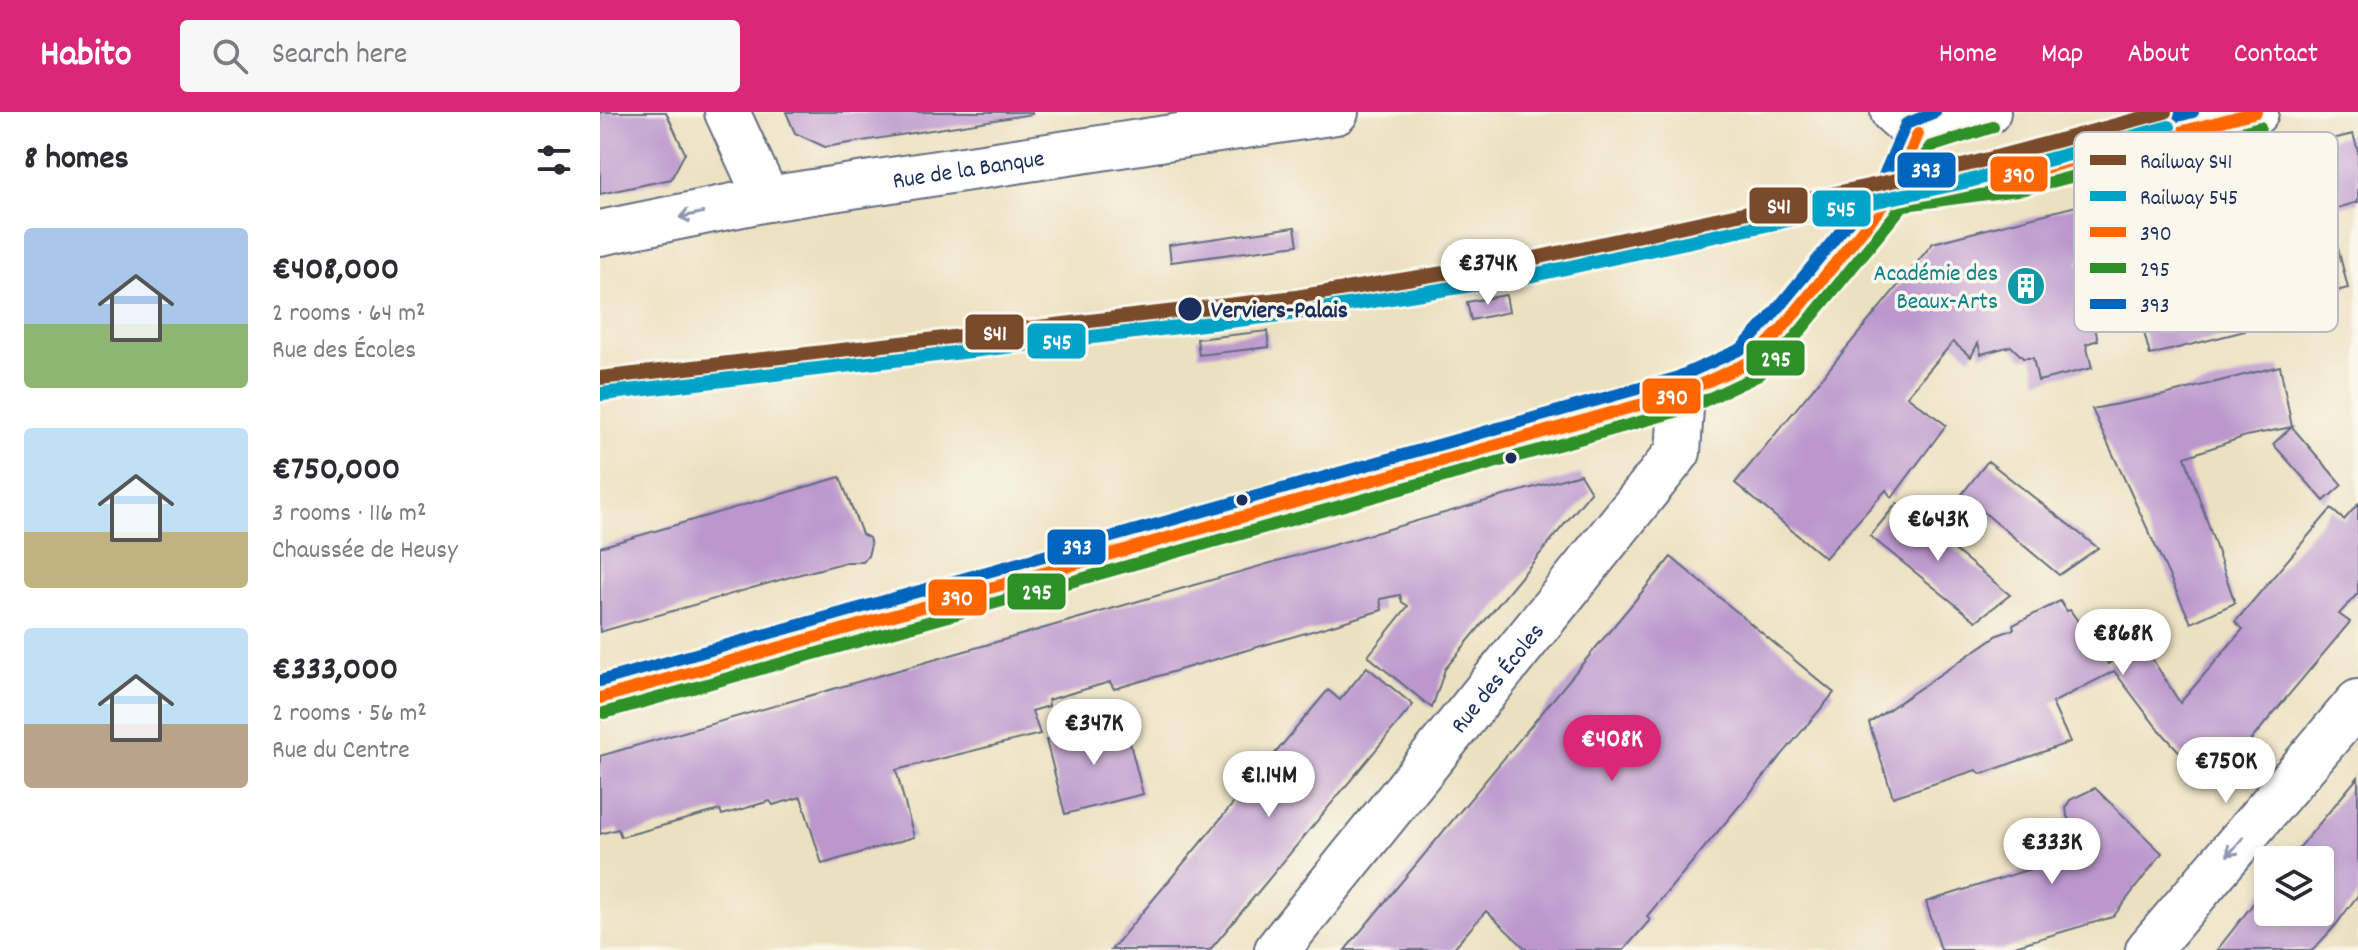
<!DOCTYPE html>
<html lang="en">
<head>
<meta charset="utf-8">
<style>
	:root { --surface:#fff; --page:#f7f7f7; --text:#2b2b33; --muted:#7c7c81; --accent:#db2777 }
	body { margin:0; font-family:Dekko,sans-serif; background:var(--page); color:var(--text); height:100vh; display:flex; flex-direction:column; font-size:30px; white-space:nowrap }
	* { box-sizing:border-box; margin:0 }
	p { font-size:26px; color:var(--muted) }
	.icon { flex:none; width:44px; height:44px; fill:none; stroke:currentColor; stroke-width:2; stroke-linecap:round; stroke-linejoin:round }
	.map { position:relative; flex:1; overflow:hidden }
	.panel { display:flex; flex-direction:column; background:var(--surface); width:600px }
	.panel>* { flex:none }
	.tools { position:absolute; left:1654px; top:734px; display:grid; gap:16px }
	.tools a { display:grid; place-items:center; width:80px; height:80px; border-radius:8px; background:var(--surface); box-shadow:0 4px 12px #0003; font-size:40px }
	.price { position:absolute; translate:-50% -68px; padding:0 18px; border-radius:28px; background:#fff; color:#222; font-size:26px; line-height:52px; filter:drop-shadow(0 2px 4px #0008) }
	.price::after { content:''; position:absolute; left:50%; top:48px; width:24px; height:18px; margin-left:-12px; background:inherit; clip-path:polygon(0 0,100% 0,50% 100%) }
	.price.active { background:var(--accent); color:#fff }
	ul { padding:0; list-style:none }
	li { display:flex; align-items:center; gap:24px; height:200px; padding:0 24px }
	li span { display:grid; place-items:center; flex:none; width:224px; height:160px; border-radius:8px; color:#555 }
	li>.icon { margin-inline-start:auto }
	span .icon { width:96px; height:96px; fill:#fffc; stroke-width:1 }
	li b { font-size:34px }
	h2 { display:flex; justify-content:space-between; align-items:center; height:96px; padding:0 24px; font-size:34px }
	header { display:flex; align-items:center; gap:48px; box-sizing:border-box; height:112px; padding:0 40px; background:var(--accent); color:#fff }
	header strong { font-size:38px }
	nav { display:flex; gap:44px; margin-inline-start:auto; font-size:28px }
	.search { width:560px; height:72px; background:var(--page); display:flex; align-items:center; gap:20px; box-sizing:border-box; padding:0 28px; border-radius:8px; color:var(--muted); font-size:30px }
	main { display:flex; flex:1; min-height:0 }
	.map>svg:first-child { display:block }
	.building { fill:#bb97cd }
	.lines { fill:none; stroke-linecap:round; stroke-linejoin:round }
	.street-casing { stroke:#646d80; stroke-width:48 }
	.secondary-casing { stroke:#646d80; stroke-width:48 }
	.primary-casing { stroke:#646d80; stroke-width:48 }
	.street { stroke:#fff; stroke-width:44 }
	.secondary { stroke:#fff; stroke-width:44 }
	.primary { stroke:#fff; stroke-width:44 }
	.bus-1-casing { stroke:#fbf7ec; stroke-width:18 }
	.bus-2-casing { stroke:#fbf7ec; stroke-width:18 }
	.bus-3-casing { stroke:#fbf7ec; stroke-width:18 }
	.bus-1 { stroke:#f60; stroke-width:12 }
	.bus-2 { stroke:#2e9028; stroke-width:12 }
	.bus-3 { stroke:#0065bd; stroke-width:12 }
	.rail-1-casing { stroke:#fbf7ec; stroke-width:20 }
	.rail-2-casing { stroke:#fbf7ec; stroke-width:20 }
	.rail-1 { stroke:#7a4b2a; stroke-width:14 }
	.rail-2 { stroke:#01a3c8; stroke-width:14 }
	.oneway { stroke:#8d97ae }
	.stop-dot { fill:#1b2f5e; stroke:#fbf7ec; stroke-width:3 }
	.labels { text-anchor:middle; stroke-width:7; stroke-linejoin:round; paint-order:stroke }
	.street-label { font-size:24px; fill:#1b2f5e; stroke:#fbf7ec }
	.culture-label { font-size:24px; fill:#0d838f; stroke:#fbf7ec; text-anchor:end }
	.stop-label { font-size:24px; font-weight:bold; fill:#1b2f5e; stroke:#fbf7ec; text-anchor:start }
	.key { fill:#fbf7ec; stroke:#b8bbc1; stroke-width:2 }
	.key-label { font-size:22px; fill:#1b2f5e }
	.line-badge { stroke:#fbf7ec; stroke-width:3 }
	.badge-label { font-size:22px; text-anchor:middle; font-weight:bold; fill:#fff }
</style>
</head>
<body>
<header>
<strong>Habito</strong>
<div class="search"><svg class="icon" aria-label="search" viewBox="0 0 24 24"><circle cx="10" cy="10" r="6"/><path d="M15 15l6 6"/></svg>Search here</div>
<nav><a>Home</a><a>Map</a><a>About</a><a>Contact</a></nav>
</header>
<main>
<section class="panel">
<h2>8 homes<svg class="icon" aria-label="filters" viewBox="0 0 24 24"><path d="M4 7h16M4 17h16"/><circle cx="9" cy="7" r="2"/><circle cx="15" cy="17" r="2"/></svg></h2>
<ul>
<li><span style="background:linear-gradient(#a9c7e8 60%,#8fb573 0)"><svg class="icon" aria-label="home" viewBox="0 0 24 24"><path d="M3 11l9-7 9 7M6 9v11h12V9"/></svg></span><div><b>€408,000</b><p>2 rooms · 64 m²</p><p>Rue des Écoles</p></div></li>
<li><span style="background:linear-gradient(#bfe0f5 65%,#c2b280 0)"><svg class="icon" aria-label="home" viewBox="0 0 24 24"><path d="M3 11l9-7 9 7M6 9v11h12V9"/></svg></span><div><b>€750,000</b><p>3 rooms · 116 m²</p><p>Chaussée de Heusy</p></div></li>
<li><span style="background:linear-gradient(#bfe0f5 60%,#b9a48a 0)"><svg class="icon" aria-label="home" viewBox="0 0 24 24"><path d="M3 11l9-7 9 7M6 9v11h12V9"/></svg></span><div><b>€333,000</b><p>2 rooms · 56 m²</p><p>Rue du Centre</p></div></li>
</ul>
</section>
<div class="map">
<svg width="1758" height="838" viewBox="0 0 1758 838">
	<rect width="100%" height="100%" fill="#fbf7ec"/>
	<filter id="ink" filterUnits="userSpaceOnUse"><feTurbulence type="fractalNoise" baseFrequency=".0125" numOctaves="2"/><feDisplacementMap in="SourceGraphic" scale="16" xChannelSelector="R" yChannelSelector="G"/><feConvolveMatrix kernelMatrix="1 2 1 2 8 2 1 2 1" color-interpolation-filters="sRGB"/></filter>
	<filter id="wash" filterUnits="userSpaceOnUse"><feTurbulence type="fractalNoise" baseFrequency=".006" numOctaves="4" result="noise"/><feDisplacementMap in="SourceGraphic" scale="32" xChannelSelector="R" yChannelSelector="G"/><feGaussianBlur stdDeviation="1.8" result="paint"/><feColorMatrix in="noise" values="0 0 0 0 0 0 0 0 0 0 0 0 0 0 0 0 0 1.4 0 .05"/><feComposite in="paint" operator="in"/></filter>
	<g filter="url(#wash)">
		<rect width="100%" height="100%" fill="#ebe1c0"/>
		<g id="blocks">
			<!-- building -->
			<path class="building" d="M0,0H66L85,41L71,67L0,82Z
				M186,0H432V2L225,35L195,21Z
				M1753,22L1758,39V90L1734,97L1716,31Z
				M1712,33L1748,176L1705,187L1682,95L1618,112L1645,219L1550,243L1522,137L1478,149L1498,228L1486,232L1492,256L1438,269L1433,246H1423L1411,234L1381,242L1378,231L1371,245L1353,230L1307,284L1346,313L1292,386L1286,378L1225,446L1135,371L1333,131Z
				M695,115L698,133L571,150L569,133Z
				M906,183L909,200L871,208L867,190Z
				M667,219L669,235L599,243L597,227Z
				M1680,254L1692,315L1742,373L1724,389L1673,332L1692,315L1646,324L1585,345L1635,491L1591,511L1492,297L1564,283Z
				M1388,349L1498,436L1459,463L1362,382Z
				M980,362L991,380L845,557L832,596L768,544L808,494L802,490L800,483L780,487L782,498L736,512L514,577L510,570L448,588L449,594L432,599L440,622L296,658L314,725L222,752L201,685L173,693L170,689L122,703L120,698L21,725L18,717L0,722V644Z
				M240,365L262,422L269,426L271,432L268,444L263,450H247L197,463L0,520V435Z
				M1297,391L1410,483L1376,509L1270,424Z
				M1758,392V481L1739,502L1750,510L1640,641L1627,631L1597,659L1555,613L1514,559L1452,591L1470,630L1382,662L1376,658L1293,685L1269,611L1398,523L1414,517L1413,513L1460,489L1467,499L1470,498L1508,552L1541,529L1580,591L1643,517L1635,510L1731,397L1744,408Z
				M1071,445L1234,581L1047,804L1050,808L1024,838H927L886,799L852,838H745Z
				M767,555L813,593L610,838H511L728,578L740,588Z
				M524,608L543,682L465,702L446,628Z
				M1758,665V783L1735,814L1713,838H1617L1668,773V800H1720V748H1689Z
				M1495,676L1562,741L1513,805L1401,838H1341L1326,790L1484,740L1467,704L1466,695L1470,688Z"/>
		</g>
	</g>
	<g filter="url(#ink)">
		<use href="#blocks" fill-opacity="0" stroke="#646d80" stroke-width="2"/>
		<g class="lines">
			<defs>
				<g id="street">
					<path d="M127,0L167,87"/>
					<path d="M1293,0L1318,22"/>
					<path id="s1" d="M0,121L167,87L736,0"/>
					<path id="s2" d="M677,838L1078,340L1082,281"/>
				</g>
				<path id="secondary" d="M1548,838L1758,590"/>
				<path id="primary" d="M1295,78L1421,62L1656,0
					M0,586L1082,281L1150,250L1181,218L1295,78L1318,22L1388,0"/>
			</defs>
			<!-- street casing -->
			<use href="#street" class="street-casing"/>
			<!-- secondary casing -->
			<use href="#secondary" class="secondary-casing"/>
			<!-- primary casing -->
			<use href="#primary" class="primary-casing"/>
			<!-- street -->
			<use href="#street" class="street"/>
			<!-- secondary -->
			<use href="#secondary" class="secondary"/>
			<!-- primary -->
			<use href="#primary" class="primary"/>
			<defs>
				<path id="bus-1" d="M1295,78L1421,62L1656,0
					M0,586L1082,281L1150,250L1181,218L1295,78L1318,22"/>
				<path id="bus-2" d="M1297,94L1425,77L1660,15
					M4,601L1089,296L1159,263L1192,229L1308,87L1330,35L1393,15"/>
				<path id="bus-3" d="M1293,62L1418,46L1593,0
					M0,569L1076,266L1141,237L1169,207L1281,70L1306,12L1335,0"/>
			</defs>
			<!-- bus-1 casing -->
			<use href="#bus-1" class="bus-1-casing"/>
			<!-- bus-2 casing -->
			<use href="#bus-2" class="bus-2-casing"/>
			<!-- bus-3 casing -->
			<use href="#bus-3" class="bus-3-casing"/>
			<!-- bus-1 -->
			<use href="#bus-1" class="bus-1"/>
			<!-- bus-2 -->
			<use href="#bus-2" class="bus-2"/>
			<!-- bus-3 -->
			<use href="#bus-3" class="bus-3"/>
			<defs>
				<path id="rail-1" d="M0,266L696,185L930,147L1366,53L1565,0"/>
				<path id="rail-2" d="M2,282L698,201L933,163L1369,69L1569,15"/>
			</defs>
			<!-- rail-1 casing -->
			<use href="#rail-1" class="rail-1-casing"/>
			<!-- rail-2 casing -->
			<use href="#rail-2" class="rail-2-casing"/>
			<!-- rail-1 -->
			<use href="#rail-1" class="rail-1"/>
			<!-- rail-2 -->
			<use href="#rail-2" class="rail-2"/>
		</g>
		<!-- one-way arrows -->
		<defs><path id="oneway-shaft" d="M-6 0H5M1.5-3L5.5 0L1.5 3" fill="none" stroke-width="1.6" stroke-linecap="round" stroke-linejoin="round" transform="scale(2)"/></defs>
		<g class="oneway">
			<use href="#oneway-shaft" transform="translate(91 103) rotate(168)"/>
			<use href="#oneway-shaft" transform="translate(1635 735) rotate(131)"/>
		</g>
	</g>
	<!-- icons -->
	<defs>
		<symbol id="building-disc" viewBox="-11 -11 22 22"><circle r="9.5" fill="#0f9aa8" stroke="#fbf7ec"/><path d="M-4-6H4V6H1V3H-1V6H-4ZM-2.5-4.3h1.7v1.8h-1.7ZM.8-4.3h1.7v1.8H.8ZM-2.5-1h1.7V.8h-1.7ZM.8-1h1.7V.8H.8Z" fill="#fff"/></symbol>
	</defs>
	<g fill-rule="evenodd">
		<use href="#building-disc" x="1404" y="152" width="44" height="44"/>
	</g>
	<!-- markers -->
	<g class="stop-dot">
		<circle cx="590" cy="197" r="13"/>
		<circle cx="911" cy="346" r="7"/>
		<circle cx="642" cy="388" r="7"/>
	</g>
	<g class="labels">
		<!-- street labels -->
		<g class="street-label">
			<text dy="8" stroke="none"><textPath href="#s1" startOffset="374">Rue de la Banque</textPath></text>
			<text dy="8" stroke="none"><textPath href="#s2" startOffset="350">Rue des Écoles</textPath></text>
		</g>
		<!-- culture labels -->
		<g class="culture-label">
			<text x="1398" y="168">Académie des<tspan x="1398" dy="28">Beaux-Arts</tspan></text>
		</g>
		<!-- stop labels -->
		<g class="stop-label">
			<text x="611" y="205">Verviers-Palais</text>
		</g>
	</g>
	<!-- legend -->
	<rect x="1474" y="20" width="264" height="200" rx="12" class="key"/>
	<rect x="1490" y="43" width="36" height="10" fill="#7a4b2a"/>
	<rect x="1490" y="79" width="36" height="10" fill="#01a3c8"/>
	<rect x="1490" y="115" width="36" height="10" fill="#f60"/>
	<rect x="1490" y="151" width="36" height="10" fill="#2e9028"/>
	<rect x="1490" y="187" width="36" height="10" fill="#0065bd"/>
	<g class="key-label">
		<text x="1540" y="56">Railway S41</text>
		<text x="1540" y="92">Railway 545</text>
		<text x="1540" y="128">390</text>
		<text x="1540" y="164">295</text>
		<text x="1540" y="200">393</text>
	</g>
	<g class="line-badge">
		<rect x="1296" y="39" width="61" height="38" rx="8" fill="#0065bd"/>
		<rect x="1389" y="43" width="60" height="38" rx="8" fill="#f60"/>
		<rect x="1148" y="74" width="61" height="39" rx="8" fill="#7a4b2a"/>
		<rect x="1211" y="77" width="61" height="39" rx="8" fill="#01a3c8"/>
		<rect x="364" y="201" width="61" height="38" rx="8" fill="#7a4b2a"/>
		<rect x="426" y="210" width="61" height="38" rx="8" fill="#01a3c8"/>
		<rect x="1145" y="227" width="61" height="38" rx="8" fill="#2e9028"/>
		<rect x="1041" y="265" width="61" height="38" rx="8" fill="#f60"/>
		<rect x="446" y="416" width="61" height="38" rx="8" fill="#0065bd"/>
		<rect x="406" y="460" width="61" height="39" rx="8" fill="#2e9028"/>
		<rect x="327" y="466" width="61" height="39" rx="8" fill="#f60"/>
	</g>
	<g class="badge-label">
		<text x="1326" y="65">393</text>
		<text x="1419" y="70">390</text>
		<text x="1179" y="101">S41</text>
		<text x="1241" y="104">545</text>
		<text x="395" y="228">S41</text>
		<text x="457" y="237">545</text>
		<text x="1176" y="254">295</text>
		<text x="1072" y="292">390</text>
		<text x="477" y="442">393</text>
		<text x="437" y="487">295</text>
		<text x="357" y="493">390</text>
	</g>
</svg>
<div class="tools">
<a><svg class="icon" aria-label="layers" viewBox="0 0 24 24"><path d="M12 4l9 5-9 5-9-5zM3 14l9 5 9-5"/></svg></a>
</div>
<b class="price" style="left:888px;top:195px">€374K</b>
<b class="price" style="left:1338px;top:451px">€643K</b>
<b class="price" style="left:1523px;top:565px">€868K</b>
<b class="price" style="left:494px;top:655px">€347K</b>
<b class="price active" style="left:1012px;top:671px">€408K</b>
<b class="price" style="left:1626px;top:693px">€750K</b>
<b class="price" style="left:669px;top:707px">€1.14M</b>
<b class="price" style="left:1452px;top:774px">€333K</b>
</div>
</main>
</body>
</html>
